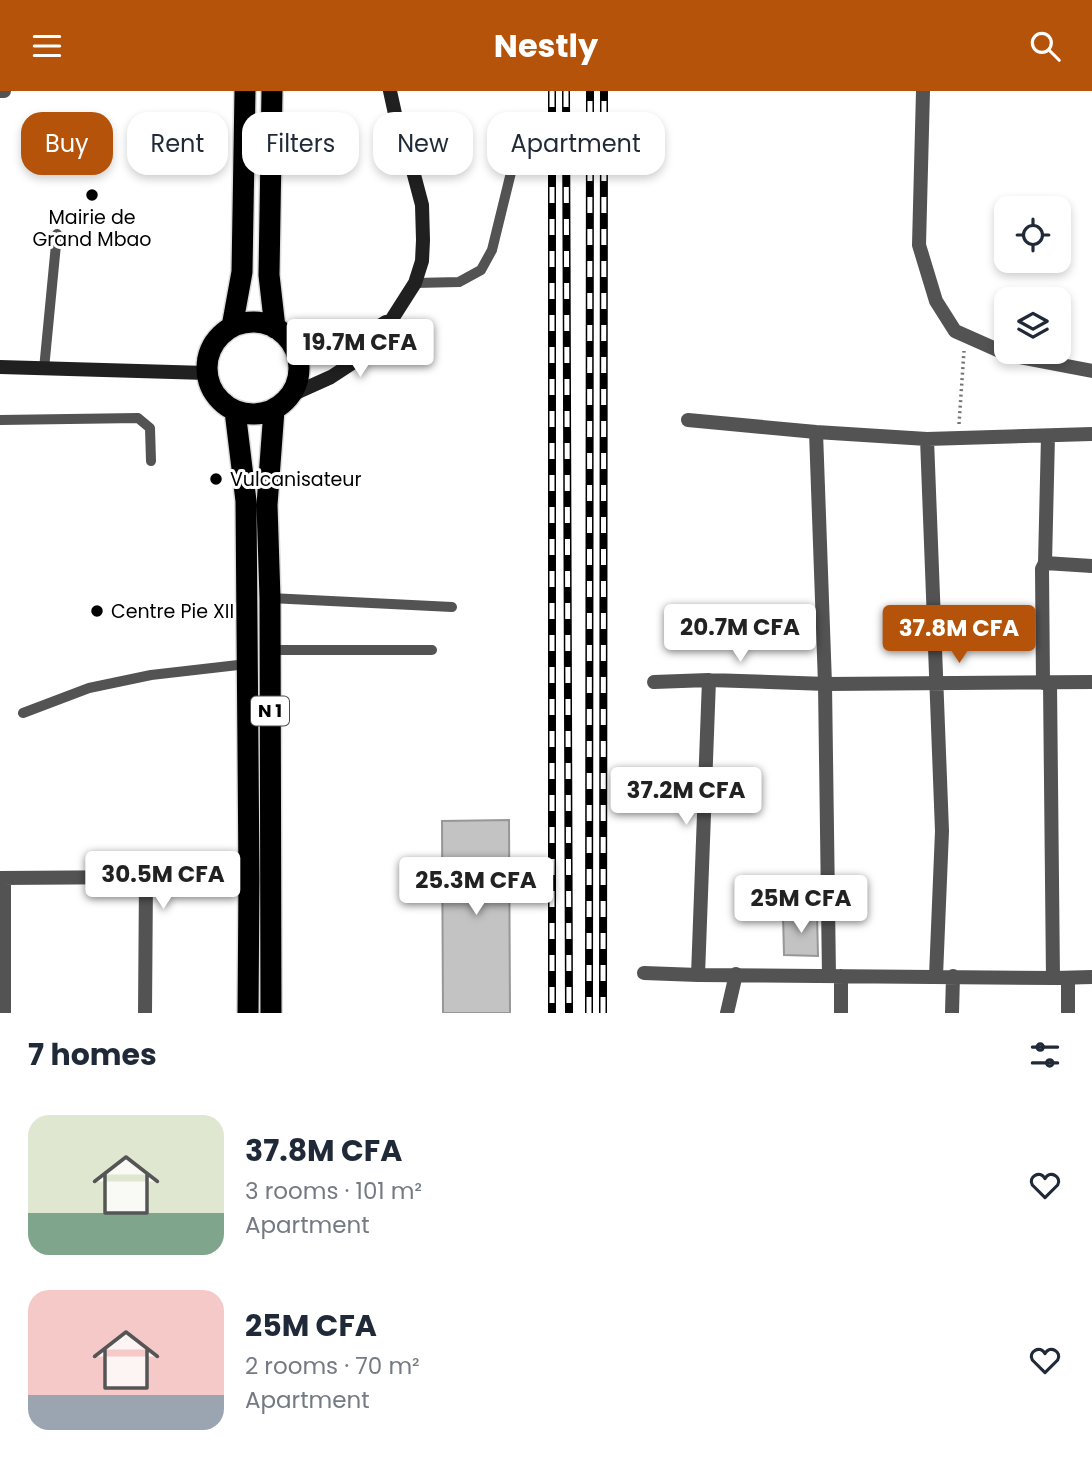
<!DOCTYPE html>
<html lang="en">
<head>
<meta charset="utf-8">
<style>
	:root { --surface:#fff; --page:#f2f2f3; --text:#1f2937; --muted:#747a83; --accent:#b45309 }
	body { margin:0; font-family:Poppins,sans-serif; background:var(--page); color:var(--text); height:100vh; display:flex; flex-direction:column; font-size:26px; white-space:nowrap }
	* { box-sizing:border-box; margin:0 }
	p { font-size:23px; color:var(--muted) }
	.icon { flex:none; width:38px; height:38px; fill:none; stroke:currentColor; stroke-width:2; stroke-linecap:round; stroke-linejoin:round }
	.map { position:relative; height:922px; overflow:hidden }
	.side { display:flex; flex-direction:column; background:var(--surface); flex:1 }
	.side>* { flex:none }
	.hud { position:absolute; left:21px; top:21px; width:700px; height:63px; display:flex; gap:14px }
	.controls { position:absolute; left:994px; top:105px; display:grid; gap:14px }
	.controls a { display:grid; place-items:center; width:77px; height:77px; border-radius:14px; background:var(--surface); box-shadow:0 4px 10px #0003; font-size:35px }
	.price { position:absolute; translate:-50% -60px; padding:0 16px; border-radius:7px; background:#fff; color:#222; font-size:23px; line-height:46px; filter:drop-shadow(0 2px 4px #0008) }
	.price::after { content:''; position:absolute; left:50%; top:42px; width:21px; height:16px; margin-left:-10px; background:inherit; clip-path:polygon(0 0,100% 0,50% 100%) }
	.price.active { background:var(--accent); color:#fff }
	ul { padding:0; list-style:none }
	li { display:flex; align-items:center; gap:21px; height:175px; padding:0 28px }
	li span { display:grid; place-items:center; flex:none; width:196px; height:140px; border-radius:21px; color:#555 }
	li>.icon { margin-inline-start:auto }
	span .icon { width:84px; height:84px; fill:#fffc; stroke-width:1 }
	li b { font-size:30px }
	h2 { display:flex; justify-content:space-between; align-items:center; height:84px; padding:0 28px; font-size:30px }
	.pill { padding:0 24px; border-radius:21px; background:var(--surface); box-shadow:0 4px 10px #0003; font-size:24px; line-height:63px }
	.pill.active { background:var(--accent); color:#fff }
	header { display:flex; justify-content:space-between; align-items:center; height:91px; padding:0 28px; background:var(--accent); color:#fff; font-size:32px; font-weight:700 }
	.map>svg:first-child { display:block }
	.building { fill:#c3c3c3; stroke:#979797; stroke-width:2 }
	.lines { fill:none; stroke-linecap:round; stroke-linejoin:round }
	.highway-casing { stroke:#dbdbdb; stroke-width:24 }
	.path { stroke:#757575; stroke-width:3.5; stroke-dasharray:2 3.5; stroke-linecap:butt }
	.lane { stroke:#535353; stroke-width:10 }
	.street { stroke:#535353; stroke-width:14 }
	.secondary { stroke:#202020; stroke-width:14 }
	.highway { stroke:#000; stroke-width:21 }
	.rail-casing { stroke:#000; stroke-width:8 }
	.rail { stroke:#fff; stroke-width:5; stroke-dasharray:16; stroke-linecap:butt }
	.poi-dot { fill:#000; stroke:#fff; stroke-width:2.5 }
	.labels { text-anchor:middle; stroke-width:6; stroke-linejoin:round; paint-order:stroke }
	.shield { fill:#fff; stroke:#4c4c4c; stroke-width:2 }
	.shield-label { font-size:18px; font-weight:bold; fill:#000 }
	.poi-label { font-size:19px; fill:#000; stroke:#fff; text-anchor:start }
</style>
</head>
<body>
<header><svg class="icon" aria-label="menu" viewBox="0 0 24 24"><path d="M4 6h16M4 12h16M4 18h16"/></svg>Nestly<svg class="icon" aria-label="search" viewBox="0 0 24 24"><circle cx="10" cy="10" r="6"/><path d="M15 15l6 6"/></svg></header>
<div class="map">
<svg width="1092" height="922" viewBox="0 0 1092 922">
	<rect width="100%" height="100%" fill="#fff"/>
	<!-- building -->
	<path class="building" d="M509,729L510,922H443L442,730Z
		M783,823H817L818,865L784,864Z"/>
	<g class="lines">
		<defs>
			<path id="highway" d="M272,0L269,184L275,237
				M207 277a46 46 0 1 1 92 0a46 46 0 1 1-92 0Z
				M232,236L242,181L245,0
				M235,320L246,410L249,788L248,922
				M271,922L270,507L267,414L274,319"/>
		</defs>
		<!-- highway casing -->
		<use href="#highway" class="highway-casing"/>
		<!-- path -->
		<path class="path" d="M959,333L964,260"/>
		<!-- lane -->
		<path class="lane" d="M415,192L459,191L481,179L492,159L516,61
			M44,278L57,143
			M0,329L138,327L150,337L151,370
			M270,507L452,516
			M270,559H432
			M23,622L89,597L151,584L247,573"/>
		<!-- street -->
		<path class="street" d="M0,0H4
			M923,0L919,154L936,210L955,240L1009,264L1092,280
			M688,329L816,341L927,348L1092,343
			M816,341L825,593L829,885
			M927,348L942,740L936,885
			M1045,472L1048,345
			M654,591L709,589L827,593L1092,591
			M1043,592L1042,478L1045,472L1092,475
			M1050,592L1053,887
			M0,787L146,786
			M644,882L698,884L1055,887L1092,886
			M698,884L709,589
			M841,885V922
			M1068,887V922
			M4,922V787
			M145,922L146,786L249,788
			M727,922L736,883
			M952,922L953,885"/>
		<!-- secondary -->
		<path class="secondary" d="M292,251L325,259L344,257L386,231
			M0,276L207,282
			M291,304L331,286L360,267L378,250L415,192L422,170L423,149L422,114L413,80L399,41L390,0"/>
		<!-- highway -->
		<use href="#highway" class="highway"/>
		<defs>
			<path id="rail" d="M552,0V922
				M566,0L569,922
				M589,922L590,0
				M603,922L604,0"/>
		</defs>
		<!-- rail casing -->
		<use href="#rail" class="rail-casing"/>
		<!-- rail -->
		<use href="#rail" class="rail"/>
	</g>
	<!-- markers -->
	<g class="poi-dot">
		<circle cx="92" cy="104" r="7"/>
		<circle cx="216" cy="388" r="7"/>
		<circle cx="97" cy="520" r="7"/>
	</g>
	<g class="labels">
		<!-- shield labels -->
		<rect class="shield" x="251" y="605.5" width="38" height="29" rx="5"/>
		<g class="shield-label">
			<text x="270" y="626">N 1</text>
		</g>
		<!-- poi labels -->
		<g class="poi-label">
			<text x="92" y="133" text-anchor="middle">Mairie de<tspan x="92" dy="22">Grand Mbao</tspan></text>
			<text x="230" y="395">Vulcanisateur</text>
			<text x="111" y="527">Centre Pie XII</text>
		</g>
	</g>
</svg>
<div class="controls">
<a><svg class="icon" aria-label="locate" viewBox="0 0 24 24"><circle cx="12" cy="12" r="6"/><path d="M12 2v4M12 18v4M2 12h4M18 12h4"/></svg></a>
<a><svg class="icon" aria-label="layers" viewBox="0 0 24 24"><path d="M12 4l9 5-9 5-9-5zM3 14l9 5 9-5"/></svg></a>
</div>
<b class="price" style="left:360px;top:288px">19.7M CFA</b>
<b class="price" style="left:740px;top:573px">20.7M CFA</b>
<b class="price active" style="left:959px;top:574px">37.8M CFA</b>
<b class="price" style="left:686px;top:736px">37.2M CFA</b>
<b class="price" style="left:163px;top:820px">30.5M CFA</b>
<b class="price" style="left:476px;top:826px">25.3M CFA</b>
<b class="price" style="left:801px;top:844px">25M CFA</b>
<div class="hud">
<a class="pill active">Buy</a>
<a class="pill">Rent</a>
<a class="pill">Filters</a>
<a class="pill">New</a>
<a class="pill">Apartment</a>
</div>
</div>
<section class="side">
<h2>7 homes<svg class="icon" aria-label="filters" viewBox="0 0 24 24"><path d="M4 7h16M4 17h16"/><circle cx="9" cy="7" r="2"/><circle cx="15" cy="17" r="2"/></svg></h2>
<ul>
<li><span style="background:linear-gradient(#dfe7d0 70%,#7fa58c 0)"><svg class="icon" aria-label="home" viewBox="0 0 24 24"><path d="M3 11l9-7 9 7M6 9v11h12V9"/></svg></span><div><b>37.8M CFA</b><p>3 rooms · 101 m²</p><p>Apartment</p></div><svg class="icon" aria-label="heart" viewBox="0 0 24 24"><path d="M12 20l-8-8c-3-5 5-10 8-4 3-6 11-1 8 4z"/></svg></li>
<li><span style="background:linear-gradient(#f6c9c9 75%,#9aa5b1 0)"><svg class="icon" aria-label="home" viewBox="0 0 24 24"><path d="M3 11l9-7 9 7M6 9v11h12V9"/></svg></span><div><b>25M CFA</b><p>2 rooms · 70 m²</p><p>Apartment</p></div><svg class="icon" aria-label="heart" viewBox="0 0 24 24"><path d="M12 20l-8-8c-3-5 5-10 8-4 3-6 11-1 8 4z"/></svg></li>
</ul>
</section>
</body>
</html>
